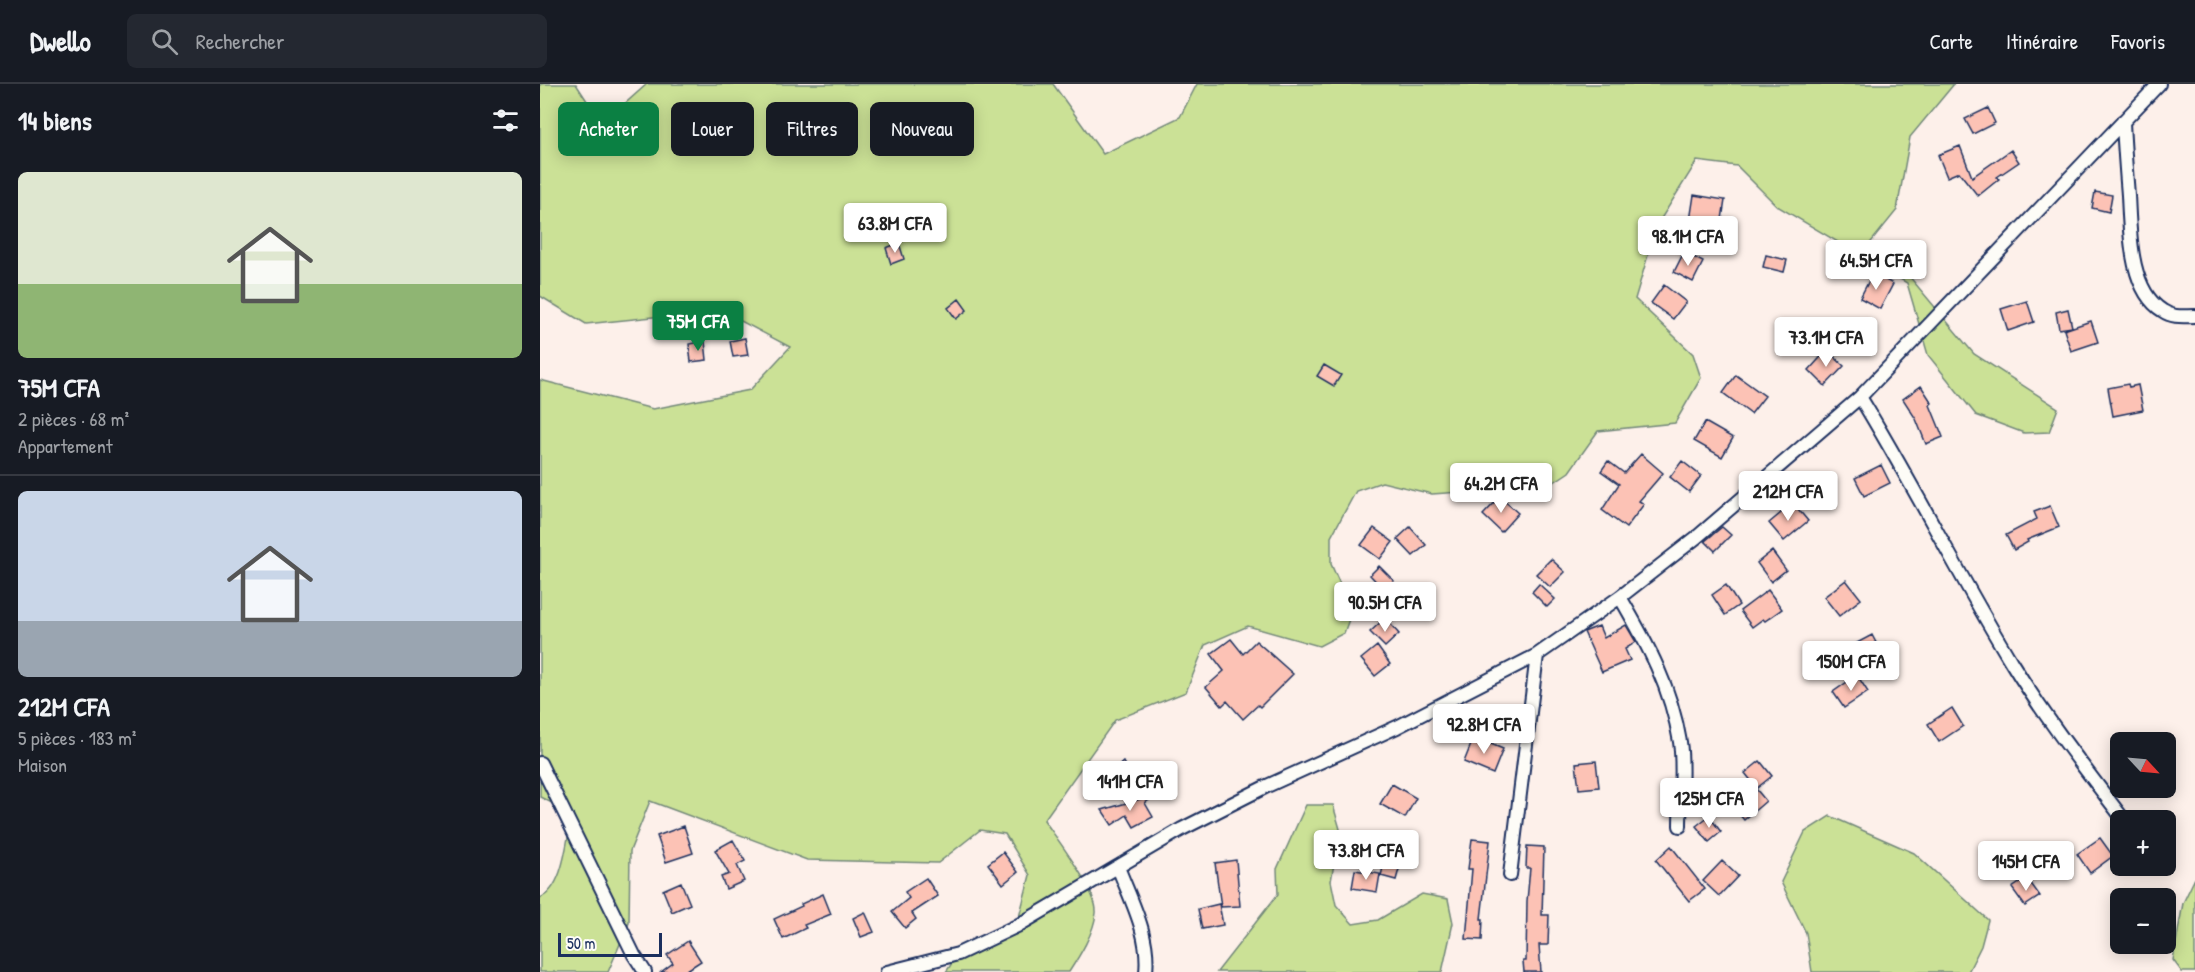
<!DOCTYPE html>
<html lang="fr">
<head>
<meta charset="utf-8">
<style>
	:root { --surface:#171b24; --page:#242831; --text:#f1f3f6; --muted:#9ea1a6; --line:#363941; --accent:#0b8043 }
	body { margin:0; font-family:"Patrick Hand",sans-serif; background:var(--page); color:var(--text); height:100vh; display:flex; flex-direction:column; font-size:22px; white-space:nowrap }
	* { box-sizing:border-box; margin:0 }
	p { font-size:20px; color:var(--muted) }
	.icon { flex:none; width:33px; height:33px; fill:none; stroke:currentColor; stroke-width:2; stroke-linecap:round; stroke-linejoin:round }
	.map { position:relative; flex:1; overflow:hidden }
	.side { display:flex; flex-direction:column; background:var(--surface); width:540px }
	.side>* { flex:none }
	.hud { position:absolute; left:18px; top:18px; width:570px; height:54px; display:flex; gap:12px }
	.needle { width:39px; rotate:116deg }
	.fabs { position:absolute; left:1570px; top:648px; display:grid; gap:12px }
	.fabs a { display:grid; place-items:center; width:66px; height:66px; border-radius:9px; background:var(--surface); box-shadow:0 3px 15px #0003; font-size:30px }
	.scale { position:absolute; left:18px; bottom:15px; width:104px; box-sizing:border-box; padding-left:6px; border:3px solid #1b2f5e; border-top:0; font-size:16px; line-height:21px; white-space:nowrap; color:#1b2f5e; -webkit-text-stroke:4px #fdfcf7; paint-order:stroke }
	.price { position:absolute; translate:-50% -51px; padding:0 14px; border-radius:6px; background:#fff; color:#222; font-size:20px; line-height:39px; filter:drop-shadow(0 2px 3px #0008) }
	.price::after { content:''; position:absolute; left:50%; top:36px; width:18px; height:14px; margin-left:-9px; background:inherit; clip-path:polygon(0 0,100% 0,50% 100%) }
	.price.current { background:var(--accent); color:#fff }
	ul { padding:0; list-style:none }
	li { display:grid; align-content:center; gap:12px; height:318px; padding:0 18px }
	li+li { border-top:2px solid var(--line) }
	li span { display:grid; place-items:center; height:186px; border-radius:9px; color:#555 }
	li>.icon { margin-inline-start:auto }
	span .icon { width:108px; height:108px; fill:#fffc; stroke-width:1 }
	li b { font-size:26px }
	h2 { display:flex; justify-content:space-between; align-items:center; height:72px; padding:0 18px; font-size:26px }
	.pill { padding:0 21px; border-radius:9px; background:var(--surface); box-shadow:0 3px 15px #0003; font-size:21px; line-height:54px }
	.pill.current { background:var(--accent); color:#fff }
	header { display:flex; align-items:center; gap:36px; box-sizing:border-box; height:84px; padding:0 30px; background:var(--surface); border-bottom:2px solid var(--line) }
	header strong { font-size:28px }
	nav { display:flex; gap:33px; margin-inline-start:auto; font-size:21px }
	.search { width:420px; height:54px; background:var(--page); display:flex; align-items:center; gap:15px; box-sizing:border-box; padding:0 21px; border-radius:9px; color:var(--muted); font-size:22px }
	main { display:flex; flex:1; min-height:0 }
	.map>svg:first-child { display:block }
	.green { fill:#cbe196; stroke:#73887a; stroke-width:1.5 }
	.building { fill:#fcc2b5; stroke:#1b2f5e; stroke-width:1.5 }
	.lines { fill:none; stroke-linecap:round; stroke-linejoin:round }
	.minor-casing { stroke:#1b2f5e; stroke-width:16 }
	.minor { stroke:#fdfcf7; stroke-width:12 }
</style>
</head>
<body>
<header>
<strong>Dwello</strong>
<div class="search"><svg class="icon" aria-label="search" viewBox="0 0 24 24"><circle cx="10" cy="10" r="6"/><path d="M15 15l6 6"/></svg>Rechercher</div>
<nav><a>Carte</a><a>Itinéraire</a><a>Favoris</a></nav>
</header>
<main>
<section class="side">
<h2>14 biens<svg class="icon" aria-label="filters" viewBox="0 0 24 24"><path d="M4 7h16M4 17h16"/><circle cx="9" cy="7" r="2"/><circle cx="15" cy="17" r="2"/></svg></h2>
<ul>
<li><span style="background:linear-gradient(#dfe7d0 60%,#8fb573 0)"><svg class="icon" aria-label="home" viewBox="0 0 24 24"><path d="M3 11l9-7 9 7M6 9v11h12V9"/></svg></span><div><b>75M CFA</b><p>2 pièces · 68 m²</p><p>Appartement</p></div></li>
<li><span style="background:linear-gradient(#c9d6e8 70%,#9aa5b1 0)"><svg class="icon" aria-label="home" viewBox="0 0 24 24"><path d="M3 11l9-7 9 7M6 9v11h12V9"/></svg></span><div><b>212M CFA</b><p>5 pièces · 183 m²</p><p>Maison</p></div></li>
</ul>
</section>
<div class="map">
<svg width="1655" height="888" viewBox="0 0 1655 888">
	<rect width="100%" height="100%" fill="#fdf0ea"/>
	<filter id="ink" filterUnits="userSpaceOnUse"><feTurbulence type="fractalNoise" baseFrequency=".0167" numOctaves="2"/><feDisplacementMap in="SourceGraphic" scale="12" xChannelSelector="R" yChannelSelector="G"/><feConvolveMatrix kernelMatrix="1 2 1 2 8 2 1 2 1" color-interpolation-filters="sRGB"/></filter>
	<g filter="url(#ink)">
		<!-- green -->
		<path class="green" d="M0,0H36L62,40L107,0H513L563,70L640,33L657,0H1414L1370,53L1357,126L1327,163L1369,192L1434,270L1518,324L1509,348L1484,349L1436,331L1388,271L1367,199L1237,122L1197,82L1157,77L1117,141L1095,215L1153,270L1161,294L1135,339L1058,347L1029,388L1008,402L892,410L842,398L816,407L791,453V480L812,527L804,549L779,562L708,542L665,561L646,608L575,636L504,736C517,755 558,808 556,829C554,849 540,871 529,888H406L418,870L477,841L490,791L465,750L440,746L398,779L267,776L110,717L90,767L89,839L68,888H0V814C22,805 26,763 30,742L16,721L0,713V296L113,325L210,306L250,263L180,226L46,240L0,212Z
			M766,721H793L800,745L791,797L796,821L813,840L838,836L882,810L908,815L913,839L902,888H677L738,810L737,785Z
			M1290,732L1374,769L1448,836L1441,862L1428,888H1272L1266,849L1241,798L1265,748Z
			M1655,794V888H1642L1633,876L1643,819Z"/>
		<!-- building -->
		<path class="building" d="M1448,24L1455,39L1433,50L1425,35Z
			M1420,62L1432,93L1471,66L1479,78L1457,93L1459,95L1438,112L1419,88L1407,93L1398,71Z
			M1555,108L1572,111L1569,128L1552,124Z
			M1154,111L1185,116L1181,142L1150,137Z
			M359,159L364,175L351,180L346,164Z
			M1144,168L1163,178L1153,198L1134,188Z
			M1226,171L1247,176L1244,188L1223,183Z
			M1333,189L1353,200L1340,225L1320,214Z
			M1124,201L1146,218L1133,235L1111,219Z
			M419,215L427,226L416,235L408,224Z
			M1487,217L1494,238L1468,247L1461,225Z
			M1528,225L1532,243L1519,245L1516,228Z
			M1551,237L1558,258L1531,267L1524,246Z
			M205,254L208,271L193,273L190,257Z
			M165,257L167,276L151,278L149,260Z
			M1287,266L1304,282L1285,302L1269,286Z
			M784,281L801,291L794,302L777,292Z
			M1196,291L1225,312L1211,330L1183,309Z
			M1588,300L1589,303L1598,301L1603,326L1573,332L1568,304Z
			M1381,302L1392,319L1390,321L1403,353L1386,360L1376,335L1363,315Z
			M1165,338L1193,354L1182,373L1154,357Z
			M1101,370L1123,389L1099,417L1104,420L1086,444L1062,426L1079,400L1061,387L1068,377L1084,389Z
			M1142,377L1161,392L1149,408L1130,393Z
			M1341,381L1350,399L1324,412L1315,394Z
			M960,413L978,429L961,448L943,431Z
			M1253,419L1268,437L1244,457L1229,439Z
			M1510,422L1519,443L1487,456L1488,458L1474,466L1466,451L1497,435L1494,428Z
			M870,443L886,461L873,472L857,455Z
			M1182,443L1191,451L1175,467L1165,457Z
			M834,444L853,458L840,475L821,461Z
			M1232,467L1246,486L1231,498L1217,479Z
			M1011,475L1025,488L1010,503L996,490Z
			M839,482L854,497L844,506L830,491Z
			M1306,496L1321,515L1299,532L1284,513Z
			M999,500L1015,515L1007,523L992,508Z
			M1186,501L1199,521L1185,531L1172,511Z
			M1228,506L1242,525L1225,537L1223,535L1212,543L1200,527Z
			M845,534L859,550L845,563L830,548Z
			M1086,541L1096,558L1085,565L1090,576L1062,588L1044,548L1059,542L1064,554Z
			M1332,551L1343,572L1324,583L1313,561Z
			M691,555L703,570L716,557L753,590L720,623L718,621L703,635L687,617L682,622L666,603L684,587L671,570Z
			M837,562L850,580L835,592L821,575Z
			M1317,591L1328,608L1304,624L1293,608Z
			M1412,624L1423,642L1399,658L1388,640Z
			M934,653L963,665L953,690L924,678Z
			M1056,677L1059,703L1039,705L1036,679Z
			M1220,677L1232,692L1217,704L1205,689Z
			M583,678L593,696L582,705L569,690Z
			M620,680L634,697L631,700L636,707L626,716L606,692Z
			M1211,699L1226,717L1204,736L1189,718Z
			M852,700L876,714L865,734L840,720Z
			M611,712L612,714L605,719L613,733L594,743L587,731L572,741L562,726Z
			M1169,732L1181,748L1169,758L1156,742Z
			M144,742L153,769L126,778L117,752Z
			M1560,754L1573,772L1550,789L1537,770Z
			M932,755L950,757L941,835H943L942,856L926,855L932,785H928Z
			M193,756L205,777L197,781L204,797L186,805L181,793L189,790L175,766Z
			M987,762L1004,763L1002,831H1009L1008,861H999L1001,888H984L983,877H986L987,817L990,784H986Z
			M1131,762L1165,805L1149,817L1116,776Z
			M463,768L478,788L463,800L448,780Z
			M845,774L861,778L856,796L841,792Z
			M696,776L700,822L681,823L675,779Z
			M1182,777L1198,792L1179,812L1163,797Z
			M815,786L840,790L837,808L812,804Z
			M386,794L398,812L372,829L376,835L365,844L352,828L369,814L365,808Z
			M1487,794L1500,812L1485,822L1472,804Z
			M141,798L150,820L132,828L123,806Z
			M283,810L291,830L264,841L266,844L243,855L234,835L262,822L261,820Z
			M679,820L683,841L662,845L658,825Z
			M325,828L334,848L321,853L313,834Z
			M148,857L161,877L144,888H121L133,879L127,871Z"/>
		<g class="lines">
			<defs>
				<path id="minor" d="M1583,37C1584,62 1586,86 1588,111C1590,147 1589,206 1623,227C1633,234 1644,232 1655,232
					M1320,313C1374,401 1420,494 1473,581C1506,635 1546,686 1584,736
					M1080,513C1108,561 1131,603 1140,658C1144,684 1140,716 1140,742
					M0,679L94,871L105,888
					M578,783C591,817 610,851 606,888
					M970,791L997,571
					M347,888L418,870L477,842L642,745L727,702L857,643L997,571L1080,513L1157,453L1320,313L1619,0"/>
			</defs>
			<!-- minor casing -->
			<use href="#minor" class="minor-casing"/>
			<!-- minor -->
			<use href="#minor" class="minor"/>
		</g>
	</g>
</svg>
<div class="fabs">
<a><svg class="needle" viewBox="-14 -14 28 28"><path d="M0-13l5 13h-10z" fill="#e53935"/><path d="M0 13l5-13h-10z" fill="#9ea1a6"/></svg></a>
<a>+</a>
<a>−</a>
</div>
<div class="scale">50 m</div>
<b class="price" style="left:355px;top:170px">63.8M CFA</b>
<b class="price" style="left:1148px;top:183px">98.1M CFA</b>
<b class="price" style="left:1336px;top:207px">64.5M CFA</b>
<b class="price current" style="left:158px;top:268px">75M CFA</b>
<b class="price" style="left:1286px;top:284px">73.1M CFA</b>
<b class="price" style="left:961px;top:430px">64.2M CFA</b>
<b class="price" style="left:1248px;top:438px">212M CFA</b>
<b class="price" style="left:845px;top:549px">90.5M CFA</b>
<b class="price" style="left:1311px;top:608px">150M CFA</b>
<b class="price" style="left:944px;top:671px">92.8M CFA</b>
<b class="price" style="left:590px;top:728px">141M CFA</b>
<b class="price" style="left:1169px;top:745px">125M CFA</b>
<b class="price" style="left:826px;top:797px">73.8M CFA</b>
<b class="price" style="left:1486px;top:808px">145M CFA</b>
<div class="hud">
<a class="pill current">Acheter</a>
<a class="pill">Louer</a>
<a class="pill">Filtres</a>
<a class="pill">Nouveau</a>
</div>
</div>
</main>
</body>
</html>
